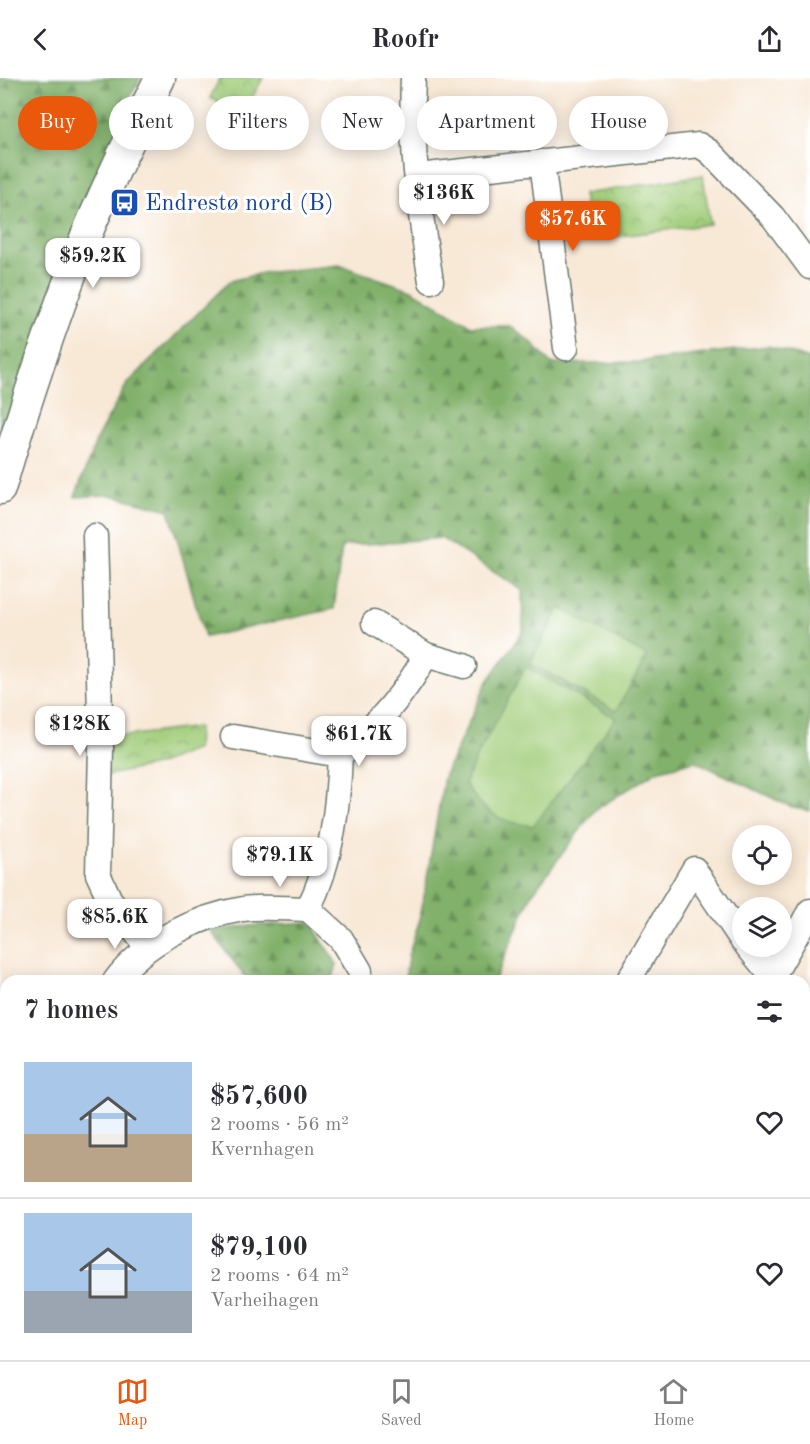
<!DOCTYPE html>
<html lang="en">
<head>
<meta charset="utf-8">
<style>
	:root { --surface:#fff; --page:#f7f7f7; --text:#2b2b33; --muted:#7c7c81; --line:#e1e1e2; --accent:#ea580c }
	body { margin:0; font-family:"Old Standard TT",serif; background:var(--page); color:var(--text); height:100vh; display:flex; flex-direction:column; font-size:22px; white-space:nowrap }
	* { box-sizing:border-box; margin:0 }
	p { font-size:20px; color:var(--muted) }
	.icon { flex:none; width:33px; height:33px; fill:none; stroke:currentColor; stroke-width:2; stroke-linecap:round; stroke-linejoin:round }
	.map { position:relative; flex:1; overflow:hidden }
	.side { position:absolute; left:0px; top:897px; width:810px; height:386px; display:flex; flex-direction:column; background:var(--surface); border-radius:18px 18px 0 0; box-shadow:0 3px 15px #0003 }
	.side>* { flex:none }
	.banner { position:absolute; left:18px; top:18px; width:774px; height:54px; display:flex; gap:12px }
	.fabs { position:absolute; left:732px; top:747px; display:grid; gap:12px }
	.fabs a { display:grid; place-items:center; width:60px; height:60px; border-radius:50%; background:var(--surface); box-shadow:0 3px 15px #0003; font-size:30px }
	.price { position:absolute; translate:-50% -51px; padding:0 14px; border-radius:12px; background:#fff; color:#222; font-size:20px; line-height:39px; filter:drop-shadow(0 2px 3px #0008) }
	.price::after { content:''; position:absolute; left:50%; top:36px; width:18px; height:14px; margin-left:-9px; background:inherit; clip-path:polygon(0 0,100% 0,50% 100%) }
	.price.current { background:var(--accent); color:#fff }
	ul { padding:0; list-style:none }
	li { display:flex; align-items:center; gap:18px; height:150px; padding:0 24px }
	li+li { border-top:2px solid var(--line) }
	li span { display:grid; place-items:center; flex:none; width:168px; height:120px; border-radius:0px; color:#555 }
	li>.icon { margin-inline-start:auto }
	span .icon { width:72px; height:72px; fill:#fffc; stroke-width:1 }
	li b { font-size:26px }
	h2 { display:flex; justify-content:space-between; align-items:center; height:72px; padding:0 24px; font-size:26px }
	.chip { padding:0 21px; border-radius:27px; background:var(--surface); box-shadow:0 3px 15px #0003; font-size:21px; line-height:54px }
	.chip.current { background:var(--accent); color:#fff }
	header { display:flex; justify-content:space-between; align-items:center; height:78px; padding:0 24px; background:var(--surface); font-size:27px; font-weight:700 }
	.dock { display:flex; justify-content:space-around; align-items:center; height:84px; border-top:2px solid var(--line); background:var(--surface); font-size:16px; color:var(--muted) }
	.dock a { display:grid; justify-items:center; gap:3px }
	.dock .current { color:var(--accent) }
	.map>svg:first-child { display:block }
	.forest { fill:url(#forest-firs); stroke:#507750; stroke-width:1.5 }
	.park { fill:url(#park-crowns); stroke:#608658; stroke-width:1.5 }
	.pitch { fill:#a2ce7b; stroke:#608658; stroke-width:1.5 }
	.lines { fill:none; stroke-linecap:round; stroke-linejoin:round }
	.minor-casing { stroke:#6b796d; stroke-width:27 }
	.major-casing { stroke:#6b796d; stroke-width:33 }
	.minor { stroke:#fff; stroke-width:24 }
	.major { stroke:#fff; stroke-width:30 }
	.labels { text-anchor:middle; stroke-width:6; stroke-linejoin:round; paint-order:stroke }
	.transit-label { font-size:24px; fill:#164399; stroke:#fff; text-anchor:start }
</style>
</head>
<body>
<header><svg class="icon" aria-label="back" viewBox="0 0 24 24"><path d="M15 5l-7 7 7 7"/></svg>Roofr<svg class="icon" aria-label="share" viewBox="0 0 24 24"><path d="M12 15V3M7 8l5-5 5 5M5 13v7h14v-7"/></svg></header>
<div class="map">
<svg width="810" height="1282" viewBox="0 0 810 1282">
	<defs>
		<pattern id="forest-firs" width="22" height="20" patternUnits="userSpaceOnUse" patternTransform="scale(1.5)"><rect width="22" height="20" fill="#81b16b"/><path d="M5 1l3.5 6h-7zM16 11l3.5 6h-7z" fill="#699159"/></pattern>
		<pattern id="park-crowns" width="20" height="18" patternUnits="userSpaceOnUse" patternTransform="scale(1.5)"><rect width="20" height="18" fill="#a2ce7b"/><path d="M2 6a3 3 0 1 1 6 0M12 15a3 3 0 1 1 6 0" fill="none" stroke="#83a866"/></pattern>
	</defs>
	<rect width="100%" height="100%" fill="#fff"/>
	<filter id="ink" filterUnits="userSpaceOnUse"><feTurbulence type="fractalNoise" baseFrequency=".0167" numOctaves="2"/><feDisplacementMap in="SourceGraphic" scale="12" xChannelSelector="R" yChannelSelector="G"/><feConvolveMatrix kernelMatrix="1 2 1 2 8 2 1 2 1" color-interpolation-filters="sRGB"/></filter>
	<filter id="wash" filterUnits="userSpaceOnUse"><feTurbulence type="fractalNoise" baseFrequency=".008" numOctaves="4" result="noise"/><feDisplacementMap in="SourceGraphic" scale="24" xChannelSelector="R" yChannelSelector="G"/><feGaussianBlur stdDeviation="1.35" result="paint"/><feColorMatrix in="noise" values="0 0 0 0 0 0 0 0 0 0 0 0 0 0 0 0 0 1.4 0 .05"/><feComposite in="paint" operator="in"/></filter>
	<g filter="url(#wash)">
		<rect width="100%" height="100%" fill="#f8e8d6"/>
		<!-- forest -->
		<path class="forest" d="M0,0H141L131,17L32,286L0,354Z
			M339,187L412,212L471,248H510L531,264L551,286L638,284L768,268L810,281V733L789,728L695,683L657,693L595,732L532,816L494,903H405L408,879L420,841L444,699L486,606L523,553L522,512L441,460L342,468L334,531L205,559L169,432L110,417L75,419L98,358L127,306L230,203L262,195Z
			M310,844L337,886L332,903H251L245,899L211,853L247,848Z"/>
		<!-- park -->
		<path class="park" d="M220,0H263L244,34L210,20Z
			M703,97L710,146L591,162L583,116Z
			M198,649L197,671L160,686L100,699L101,661Z"/>
		<!-- pitch -->
		<path class="pitch" d="M560,530L647,578L616,633L530,585Z
			M526,589L616,640L533,748C499,744 484,735 465,706L476,680Z"/>
	</g>
	<g filter="url(#ink)">
		<g class="lines">
			<defs>
				<path id="minor" d="M413,0C410,67 420,137 431,203
					M542,84L566,270
					M418,98L699,67L710,74L773,139L810,189
					M95,458L101,670L98,796L110,822L148,870
					M374,545L426,577L464,588
					M233,659L340,677C376,649 404,618 426,577
					M308,831L341,861L360,893
					M747,868L776,903
					M773,898L810,833
					M115,903C144,864 196,839 243,831C264,828 287,831 308,831C332,784 338,729 340,677
					M628,903L694,791L742,862
					M0,945L6,948
					M804,979L806,1018L804,1053
					M0,1114L6,1101
					M0,1258L6,1261
					M36,1276L47,1282
					M323,1276L333,1282
					M427,1282L430,1276
					M677,1282L680,1276"/>
				<path id="major" d="M0,411C24,329 52,245 83,165C106,109 133,54 160,0"/>
			</defs>
			<!-- minor casing -->
			<use href="#minor" class="minor-casing"/>
			<!-- major casing -->
			<use href="#major" class="major-casing"/>
			<!-- minor -->
			<use href="#minor" class="minor"/>
			<!-- major -->
			<use href="#major" class="major"/>
		</g>
	</g>
	<!-- icons -->
	<defs>
		<symbol id="bus-square" viewBox="-11 -11 22 22"><rect x="-9" y="-9" width="18" height="18" rx="4" fill="#1a4fb4" stroke="#fff"/><path d="M-5-6H5V4H4V6H2V4H-2V6H-4V4H-5ZM-3.5-4V0h7V-4ZM-3.5 1.2v1.5H-2V1.2ZM2 1.2v1.5H3.5V1.2Z" fill="#fff"/></symbol>
	</defs>
	<g fill-rule="evenodd">
		<use href="#bus-square" x="108" y="108" width="33" height="33"/>
	</g>
	<g class="labels">
		<!-- transit labels -->
		<g class="transit-label">
			<text x="145" y="132">Endrestø nord (B)</text>
		</g>
	</g>
</svg>
<div class="fabs">
<a><svg class="icon" aria-label="locate" viewBox="0 0 24 24"><circle cx="12" cy="12" r="6"/><path d="M12 2v4M12 18v4M2 12h4M18 12h4"/></svg></a>
<a><svg class="icon" aria-label="layers" viewBox="0 0 24 24"><path d="M12 4l9 5-9 5-9-5zM3 14l9 5 9-5"/></svg></a>
</div>
<b class="price" style="left:444px;top:148px">$136K</b>
<b class="price current" style="left:573px;top:174px">$57.6K</b>
<b class="price" style="left:93px;top:211px">$59.2K</b>
<b class="price" style="left:80px;top:679px">$128K</b>
<b class="price" style="left:359px;top:689px">$61.7K</b>
<b class="price" style="left:280px;top:810px">$79.1K</b>
<b class="price" style="left:115px;top:872px">$85.6K</b>
<div class="banner">
<a class="chip current">Buy</a>
<a class="chip">Rent</a>
<a class="chip">Filters</a>
<a class="chip">New</a>
<a class="chip">Apartment</a>
<a class="chip">House</a>
</div>
<section class="side">
<h2>7 homes<svg class="icon" aria-label="filters" viewBox="0 0 24 24"><path d="M4 7h16M4 17h16"/><circle cx="9" cy="7" r="2"/><circle cx="15" cy="17" r="2"/></svg></h2>
<ul>
<li><span style="background:linear-gradient(#a9c7e8 60%,#b9a48a 0)"><svg class="icon" aria-label="home" viewBox="0 0 24 24"><path d="M3 11l9-7 9 7M6 9v11h12V9"/></svg></span><div><b>$57,600</b><p>2 rooms · 56 m²</p><p>Kvernhagen</p></div><svg class="icon" aria-label="heart" viewBox="0 0 24 24"><path d="M12 20l-8-8c-3-5 5-10 8-4 3-6 11-1 8 4z"/></svg></li>
<li><span style="background:linear-gradient(#a9c7e8 65%,#9aa5b1 0)"><svg class="icon" aria-label="home" viewBox="0 0 24 24"><path d="M3 11l9-7 9 7M6 9v11h12V9"/></svg></span><div><b>$79,100</b><p>2 rooms · 64 m²</p><p>Varheihagen</p></div><svg class="icon" aria-label="heart" viewBox="0 0 24 24"><path d="M12 20l-8-8c-3-5 5-10 8-4 3-6 11-1 8 4z"/></svg></li>
</ul>
</section>
</div>
<nav class="dock">
<a class="current"><svg class="icon" aria-label="map" viewBox="0 0 24 24"><path d="M3 6l6-2 6 2 6-2v14l-6 2-6-2-6 2zM9 4v14M15 6v14"/></svg>Map</a>
<a><svg class="icon" aria-label="saved" viewBox="0 0 24 24"><path d="M7 4h10v16l-5-4-5 4z"/></svg>Saved</a>
<a><svg class="icon" aria-label="home" viewBox="0 0 24 24"><path d="M3 11l9-7 9 7M6 9v11h12V9"/></svg>Home</a>
</nav>
</body>
</html>
